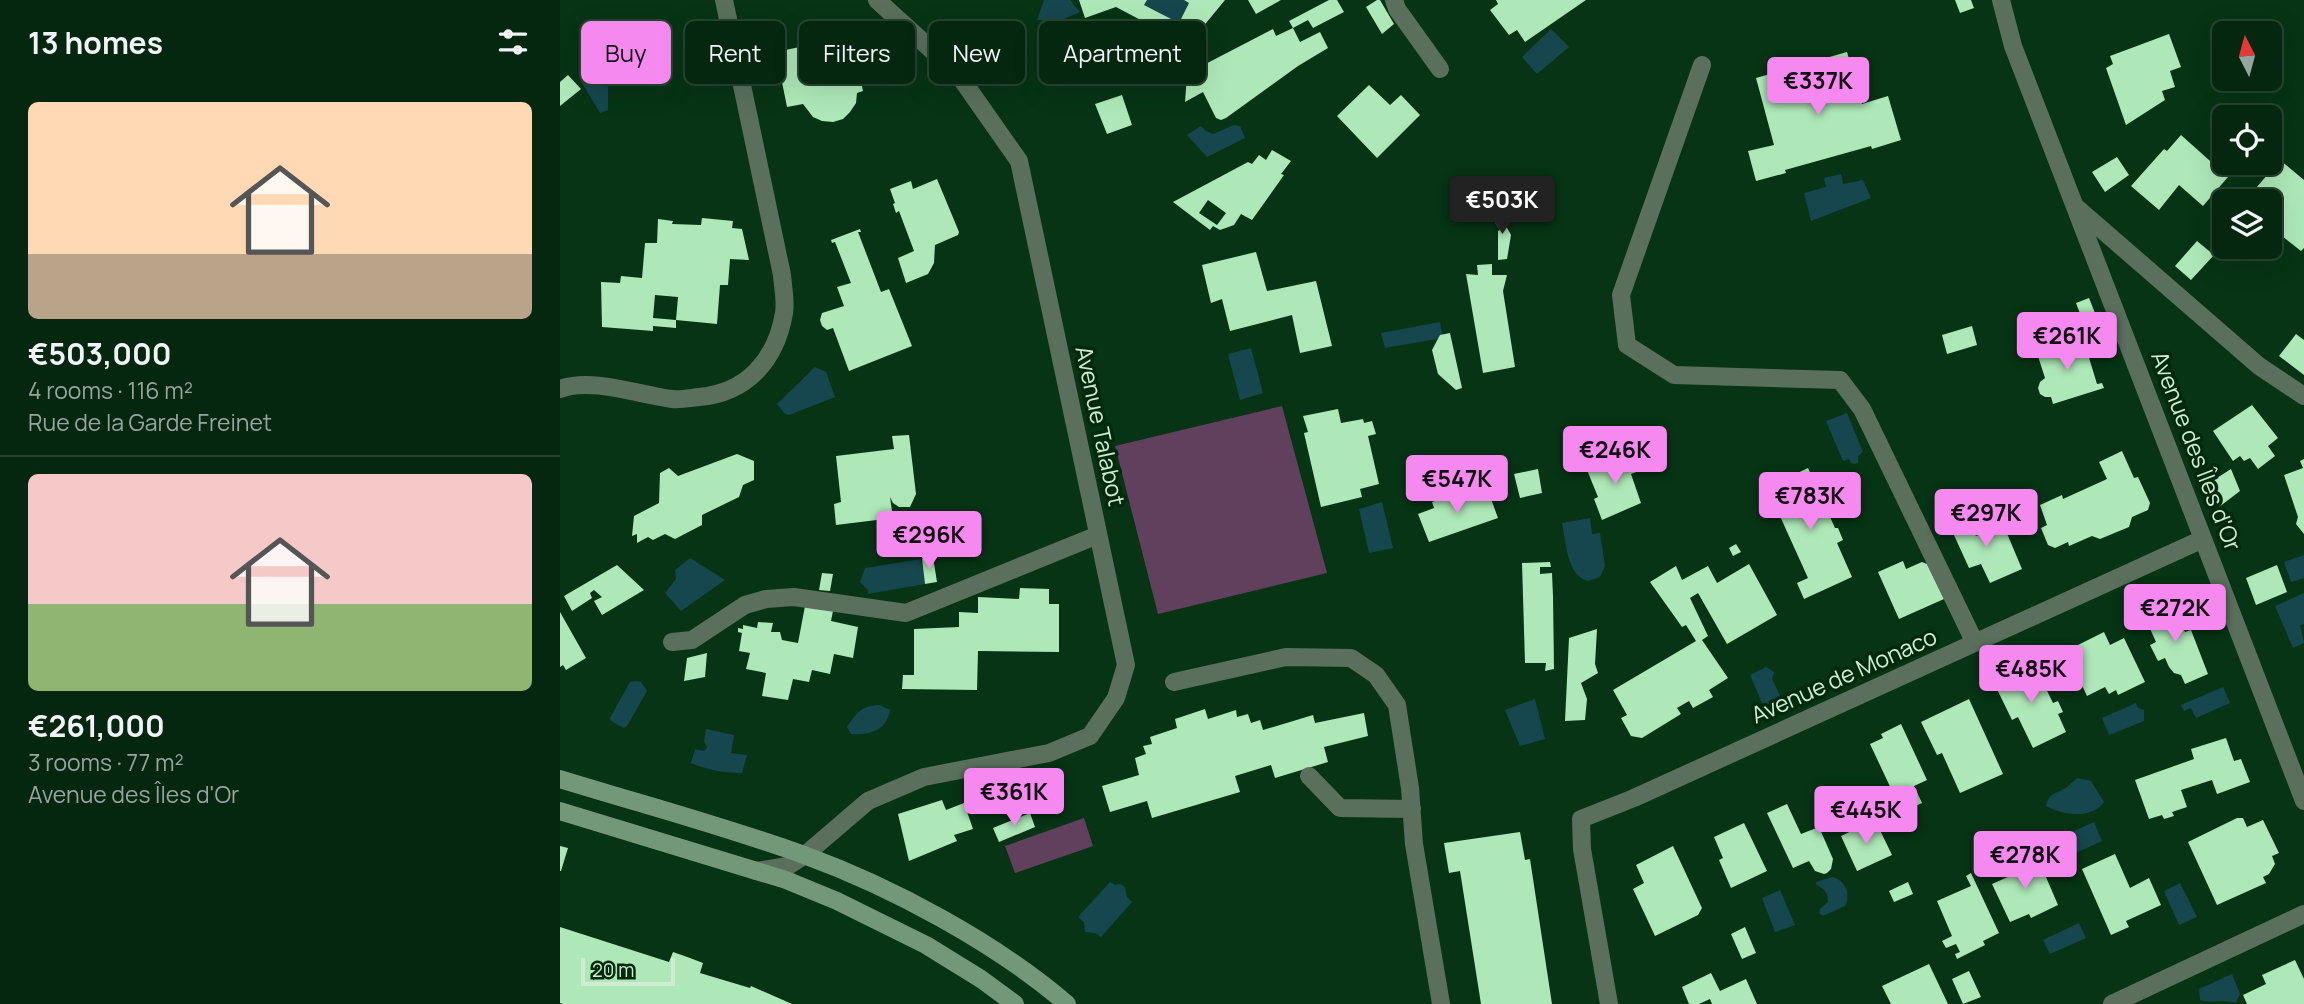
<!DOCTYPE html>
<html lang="en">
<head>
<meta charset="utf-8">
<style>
	:root { --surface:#052710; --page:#0e2f19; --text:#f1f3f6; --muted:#97a59f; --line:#264430; --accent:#f589ef }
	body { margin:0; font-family:Manrope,sans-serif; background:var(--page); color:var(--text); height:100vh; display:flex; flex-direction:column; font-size:26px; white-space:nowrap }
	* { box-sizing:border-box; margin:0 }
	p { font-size:23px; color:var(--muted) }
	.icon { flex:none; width:38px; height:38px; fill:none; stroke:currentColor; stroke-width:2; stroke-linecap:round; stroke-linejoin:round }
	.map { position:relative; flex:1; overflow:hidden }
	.panel { display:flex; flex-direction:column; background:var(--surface); width:560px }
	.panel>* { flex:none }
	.top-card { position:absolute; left:21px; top:21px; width:665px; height:63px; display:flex; gap:14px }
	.needle { width:46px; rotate:354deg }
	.tools { position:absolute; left:1652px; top:21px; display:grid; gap:14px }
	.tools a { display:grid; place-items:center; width:70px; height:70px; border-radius:10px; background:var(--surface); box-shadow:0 7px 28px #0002,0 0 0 2px var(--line); font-size:35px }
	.scale { position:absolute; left:21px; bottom:18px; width:94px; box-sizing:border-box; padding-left:7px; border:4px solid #d0edd4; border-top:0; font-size:19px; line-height:24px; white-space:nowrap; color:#d0edd4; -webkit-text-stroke:5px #002a0b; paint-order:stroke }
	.price { position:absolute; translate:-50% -60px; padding:0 16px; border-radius:7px; background:var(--accent); color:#111; font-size:23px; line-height:46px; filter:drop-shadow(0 2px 4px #0008) }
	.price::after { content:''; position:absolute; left:50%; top:42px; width:21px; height:16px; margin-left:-10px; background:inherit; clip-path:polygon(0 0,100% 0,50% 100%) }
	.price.selected { background:#222; color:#fff }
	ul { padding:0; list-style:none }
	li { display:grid; align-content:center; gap:14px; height:371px; padding:0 28px }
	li+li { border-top:2px solid var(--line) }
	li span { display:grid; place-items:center; height:217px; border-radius:10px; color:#555 }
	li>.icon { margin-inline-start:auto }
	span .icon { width:126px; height:126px; fill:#fffc; stroke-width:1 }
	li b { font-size:30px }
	h2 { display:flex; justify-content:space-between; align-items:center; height:84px; padding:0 28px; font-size:30px }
	.pill { padding:0 24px; border-radius:10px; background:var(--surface); box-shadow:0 7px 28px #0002,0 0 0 2px var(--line); font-size:24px; line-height:63px }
	.pill.selected { background:var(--accent); color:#111 }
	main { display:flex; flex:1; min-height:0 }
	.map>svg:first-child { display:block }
	.green { fill:#61405e }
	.water { fill:#16474e }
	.building { fill:#aee8b8; fill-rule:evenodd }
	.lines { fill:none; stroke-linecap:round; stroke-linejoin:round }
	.lane { stroke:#5a705d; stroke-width:18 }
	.street { stroke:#5a705d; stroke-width:18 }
	.secondary { stroke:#739879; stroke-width:18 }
	.labels { text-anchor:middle; stroke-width:7; stroke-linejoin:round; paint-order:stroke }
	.street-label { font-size:23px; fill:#d0edd4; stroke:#002a0b }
</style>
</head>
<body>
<main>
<section class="panel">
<h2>13 homes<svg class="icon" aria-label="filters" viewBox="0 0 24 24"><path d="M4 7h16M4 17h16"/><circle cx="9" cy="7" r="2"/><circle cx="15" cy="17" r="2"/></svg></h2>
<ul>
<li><span style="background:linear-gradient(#ffd9b3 70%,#b9a48a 0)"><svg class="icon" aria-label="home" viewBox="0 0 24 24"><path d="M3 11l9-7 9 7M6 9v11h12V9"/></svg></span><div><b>€503,000</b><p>4 rooms · 116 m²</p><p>Rue de la Garde Freinet</p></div></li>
<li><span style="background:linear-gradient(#f6c9c9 60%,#8fb573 0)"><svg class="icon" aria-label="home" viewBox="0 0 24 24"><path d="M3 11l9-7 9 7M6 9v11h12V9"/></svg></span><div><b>€261,000</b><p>3 rooms · 77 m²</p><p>Avenue des Îles d'Or</p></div></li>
</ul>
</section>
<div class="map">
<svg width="1744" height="1004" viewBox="0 0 1744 1004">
	<rect width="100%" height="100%" fill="#073415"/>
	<!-- green -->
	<path class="green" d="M722,406L767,573L598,614L555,446Z
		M524,818L533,846L455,873L445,846Z"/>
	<!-- water -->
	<path class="water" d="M484,0H510L520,12L499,21L477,20Z
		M587,0H624L629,3L619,23L584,5Z
		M991,29L1009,47L977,74L962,57Z
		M36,63L45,69L48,88V110L40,113L22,83L23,71Z
		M674,125L680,126L685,138L647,157L627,135L641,126L646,131L653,134Z
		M1281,174L1283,184L1303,180L1311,198L1251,221L1244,193L1266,187L1264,178Z
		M880,322L883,338L825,348L821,333Z
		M691,348L703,393L680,400L668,354Z
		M255,367L266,372L275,397L229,415L225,414L217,404Z
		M1287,413L1303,452L1298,456V462L1295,464L1291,463L1289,459L1283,461L1266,421Z
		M822,502L833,548L809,553L799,509Z
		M1030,518L1032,534L1040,533L1045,566L1040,577L1028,581C1007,576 1006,542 1002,523Z
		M1744,555V578L1731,582L1724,562Z
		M130,558L165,580L121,611L105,593L116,579L115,570Z
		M361,559L365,584L308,594V590L300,582L305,568Z
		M1744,593V624L1740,625L1744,643L1733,648L1715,606Z
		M1206,667L1214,672L1212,679L1223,702L1205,710L1190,675Z
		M77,681L81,682L87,691L67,726L64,728L51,721L50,718L70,682Z
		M1663,687L1670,703L1636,718L1631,708L1624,711L1621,705Z
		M975,699L985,739L960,746L945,710Z
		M1576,703L1578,708L1584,710V721L1549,735L1542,718Z
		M319,705L330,710C327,730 309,736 291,734L287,727C297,713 300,706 319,705Z
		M146,729L174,735L171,753L187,755L182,773C163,773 149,770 131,763L135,749L144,751L147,748L144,741Z
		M1518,778L1531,781L1544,802C1531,820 1503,815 1486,806C1489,791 1499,794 1508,786C1512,783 1514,780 1518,778Z
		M1534,822L1542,841L1507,857L1499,838Z
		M1272,877C1286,880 1291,895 1285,906L1263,916L1259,913L1260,909L1268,902C1268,891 1264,890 1256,884V882Z
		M550,882L555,885L560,884L565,887L567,897L572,902L541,937L535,933L525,932L524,922L518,917Z
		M1620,883L1637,917L1619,925L1604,891Z
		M1220,890L1235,925L1215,932L1202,898Z
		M1519,923L1526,938L1490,954L1483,940Z
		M1672,974L1680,994L1676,1003C1660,999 1653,1004 1640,1000L1639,989Z"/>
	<!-- building -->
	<path class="building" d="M519,0H587L584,5L619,23L629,3L624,0H665L628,45L556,7L525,18Z
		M688,0H721L696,14Z
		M769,0H777L784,12L753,28L748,20L733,28L729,21Z
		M817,0H820L834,24L822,34L806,7Z
		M936,0H1026L965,42L957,30L949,35L930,10L938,4Z
		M1395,0H1411L1414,8L1400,13Z
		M426,20L451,44L429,65L405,41Z
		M733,28L740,42L760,32L768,48L738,66L666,118L661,120L656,118L643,92L625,102L627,75L632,71L713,29L716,36Z
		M281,29L284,49L294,47L303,91L297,93L296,103L290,112L283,119L273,122L262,121L253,117L243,104L227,107L216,52L249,45L247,36Z
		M1609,34L1621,67L1610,71L1615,87L1602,91L1605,100L1566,125L1546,68L1553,64L1550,56Z
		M625,50L630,58L620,62L618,57Z
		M1287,52L1302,104L1328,96L1341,140L1312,149L1311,146L1225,170L1226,173L1196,181L1188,151L1214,145L1196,78Z
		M8,75L21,89L0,106V82Z
		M809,85L830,105L841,95L860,115L817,158L777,116Z
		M562,95L572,125L547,134L535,104Z
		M1621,135L1668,177L1643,206L1619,185L1599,210L1571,186L1604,149L1607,151Z
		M1664,138V153L1658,160L1654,155L1661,148L1658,145Z
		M712,150L731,161L721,174L724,175L692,220L681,214L674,225L660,230L653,226L650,230L613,202L688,162L692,164L699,155L706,160ZM648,200L666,213L657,225L639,213Z
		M1557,157L1569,175L1545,192L1532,172Z
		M1720,160L1744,180V248L1741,251L1717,232L1715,225L1722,218L1710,206V201H1688L1690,195Z
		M912,177L916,187L909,189L906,179Z
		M377,179L399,232L398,235L375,245L374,263L368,274L346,283L338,258L354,251L339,211L336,213L333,204L335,203L330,189L351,181L353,189Z
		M933,209L941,217L951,235L947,259L938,260V231L940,230L928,212Z
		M142,218L173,221L172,228L182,229L189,260L170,259L168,285H160L157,324L116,320V328L93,326V331L42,327L41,282L60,283L61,276L82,278L85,243H97L98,219L113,221L112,224L141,225ZM95,295L118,297L116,320L93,318Z
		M300,229L301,232H298L321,292L329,289L352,346L289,371L273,328L267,330L262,326L260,320L262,313L284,306L277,287L291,283L275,242L272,243L271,240Z
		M1637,241L1654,255L1631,280L1615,266Z
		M696,252L707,291L756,281L772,346L740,353L732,315L670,331L662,299L651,303L642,265Z
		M932,264V275H947L943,291L955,367L923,373L906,274L918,275L917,265Z
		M1529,298L1535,313L1521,316L1516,303Z
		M1412,326L1417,345L1387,354L1382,335Z
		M890,333L902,388L896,390L878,374L872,350L880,335Z
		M1736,334L1744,340V375L1719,356Z
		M1523,338L1537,384L1542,383L1544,388L1493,404L1491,397H1485L1480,394L1478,388L1480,382L1485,378L1477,353Z
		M1692,405L1718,438L1708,446L1715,456L1698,469L1690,458L1684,461L1680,456L1673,461L1653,431Z
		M778,409L781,423L803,419L804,423L812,421L816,434L808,436L819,484L800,489L802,497L761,507L744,433L748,432L743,416Z
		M349,435L356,494L350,507H339L333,503L330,497L333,518L276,525L274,504L281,502L276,456L334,449L332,436Z
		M1562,451L1574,478L1578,477L1590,503L1588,510L1572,517L1569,527L1540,539L1532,536L1509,546L1508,542L1495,548L1488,545L1481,528L1487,525L1480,505L1502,495L1503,499L1547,479L1539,462Z
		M1071,452L1079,471L1071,474L1081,503L1042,520L1034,499L1038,497L1027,470Z
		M177,454L194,461V480L183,485L179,497L142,515V525L115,539L105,534L93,540L88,537L77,543V534L72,536L74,516L99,503L100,473L109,468L118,476Z
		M1744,459V534L1736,524L1738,517L1724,475L1743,468L1740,461Z
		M1248,468L1275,528H1278L1283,540L1277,543L1292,577L1244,599L1237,583L1248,578L1214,503L1211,505L1204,489Z
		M978,469L982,493L960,498L954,474Z
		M1671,469L1680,491L1659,507L1649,483Z
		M892,476L896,488L876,495L871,484Z
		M927,488L938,518L869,542L858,514L874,508L872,502L894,494L896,500Z
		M1405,514L1416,536L1443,524L1462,569L1430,583L1421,564L1409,568L1388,522Z
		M1176,544L1181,552L1173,556L1169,548Z
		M373,557L377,582L365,584L362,559Z
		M1343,561L1346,569L1362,562L1367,564L1384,599L1339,619L1318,572Z
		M990,562L991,567H980V574L992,573L993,596L994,669L985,671L986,663H965L962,563Z
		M1189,564L1217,615L1167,644L1138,593L1130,598L1148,636L1142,640L1168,678L1149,690L1153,697L1133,708L1129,701L1117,708L1121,714L1082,738L1071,736L1061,718L1067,715L1053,690L1136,641L1126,625L1122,627L1090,582L1116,566L1122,580L1148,566L1157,583Z
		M57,565L84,590L42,615L34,601L42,597L34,590L30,593L32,598L12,611L4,596Z
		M1717,565L1727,592L1696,605L1686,578Z
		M262,573L273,574L270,591L259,590Z
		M460,588L489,589V604H499V652L418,651L417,690L342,689L343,675H354V629L399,627V612L418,613V597L459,599Z
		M1613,603L1625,632L1631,630L1648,674L1625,684L1621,675L1614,673L1609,667L1605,658L1598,661L1590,645L1596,642L1584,615Z
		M245,606L273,611L271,621L298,627L293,658L274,654L270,674L252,670L249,682L233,679L228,700L202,696L206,673L186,669L190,653L179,651L182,633L178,632V628L183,629V625L197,628L198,622L213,623L211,632H220L222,640L238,643Z
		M0,612L26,658L6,670L3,665L0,667Z
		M1037,629L1035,664L1038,673L1021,683L1027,699L1025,720L1005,721L1009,638Z
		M1544,632L1550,645L1564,638L1585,682L1558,695L1556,690L1549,694L1545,687L1527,696L1506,651Z
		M147,653L145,677L124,681L127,658Z
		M1474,664L1493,703L1498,701L1503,712L1498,714L1506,732L1473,748L1458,717L1452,720L1434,683Z
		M1409,699L1443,774L1400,793L1382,753L1377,755L1361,722Z
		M645,709L648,719L676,710L677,717L688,714L691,723L700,720L703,730L753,715L755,723L804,713L808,736L764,747L768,762L715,778L711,765L675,776L680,792L592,818L587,801L550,812L542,786L579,775L575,758L586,754L583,746L592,744L590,737L617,728L615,719Z
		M1341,724L1367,780L1354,786L1362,803L1342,812L1310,744L1323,738L1321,734Z
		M1666,738L1674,761L1681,759L1690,782L1657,794L1652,780L1621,790L1627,807L1612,812L1614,816L1604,819L1602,815L1589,819L1575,780L1634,759L1631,749Z
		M382,800L386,810L404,803L413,829L394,835L397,841L349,861L338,814Z
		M1227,804L1241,834L1259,827L1273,859L1271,869L1267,873L1264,874L1255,871L1249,861L1233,868L1207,813Z
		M470,813L475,827L439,842L433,828Z
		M1677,818H1683L1687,827L1703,820L1719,853L1712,856L1715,864L1709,874L1703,877L1706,883L1657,905L1628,842Z
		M1184,823L1207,871L1171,888L1159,860L1163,858L1154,837Z
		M1317,824L1332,855L1297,871L1281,836L1302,826L1304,829Z
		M960,832L965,860L970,859L992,1004H921L900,871L889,873L884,843Z
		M0,846L8,848L1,871H0Z
		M1113,846L1142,908L1138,915L1095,936L1073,889L1084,883L1076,865Z
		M1555,854L1570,888L1589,878L1601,905L1566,921L1569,927L1551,935L1522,869Z
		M1477,856L1498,905L1471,918L1469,914L1450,922L1432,884L1450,876L1447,869Z
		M1411,873L1439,933L1423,941L1425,945L1397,959L1395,954L1400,952L1396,944L1386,948L1382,941L1392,936L1377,901L1411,886L1406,876Z
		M1348,882L1353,894L1334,902L1329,891Z
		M0,927L109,962L113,952L130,958L143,963L140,973L190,988L191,986L232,1004H3L0,1003Z
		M1185,927L1196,953L1182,959L1171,934Z
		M1735,960L1744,979V1004H1687L1683,995L1706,984L1702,975Z
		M1369,964L1388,1004H1331L1322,986Z
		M1409,971L1421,997L1403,1004L1392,979Z
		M1151,973L1160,991L1186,979L1197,1004H1152L1150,999L1139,1004H1129L1122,987Z"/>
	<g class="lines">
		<!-- lane -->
		<path class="lane" d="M614,682L726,657L791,658L816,675L837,705L850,788L854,844L881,1004
			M749,776L780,808L852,809"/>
		<!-- street -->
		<path class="street" d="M834,0L837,9L880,69
			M1441,0L1453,46L1744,801
			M1142,65L1061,295L1067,345L1114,375L1280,380L1302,409L1415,643
			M1517,208L1699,366L1744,396
			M0,389C31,377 80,395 112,399C121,400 130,398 139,397C187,393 216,360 224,313C226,301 223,288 222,275L164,0
			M112,642L132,640L185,605L206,599L234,597L346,613L538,535
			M196,871L228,866L245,855L308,801L364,777L489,753L530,736L556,698L566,665L459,161L398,74L317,0
			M1049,1004L1022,849L1021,819L1074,798L1643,539
			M1552,1004L1744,914"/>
		<!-- secondary -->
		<path class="secondary" d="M0,779C81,804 164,826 244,855C332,887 436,943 507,1004
			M0,811L226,880L277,901L366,945L421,979L455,1004"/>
	</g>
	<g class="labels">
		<!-- street labels -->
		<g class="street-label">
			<text transform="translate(540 426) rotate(78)" y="8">Avenue Talabot</text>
			<text transform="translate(1636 451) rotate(69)" y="8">Avenue des Îles d'Or</text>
			<text transform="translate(1284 676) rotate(-24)" y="8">Avenue de Monaco</text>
		</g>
	</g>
</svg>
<div class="tools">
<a><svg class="needle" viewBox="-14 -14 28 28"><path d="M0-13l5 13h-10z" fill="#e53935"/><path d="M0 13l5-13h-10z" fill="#97a59f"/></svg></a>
<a><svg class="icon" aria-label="locate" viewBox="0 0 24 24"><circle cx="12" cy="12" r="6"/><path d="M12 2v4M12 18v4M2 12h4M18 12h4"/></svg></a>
<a><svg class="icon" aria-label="layers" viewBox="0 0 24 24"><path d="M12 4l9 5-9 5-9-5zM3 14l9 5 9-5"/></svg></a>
</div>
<div class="scale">20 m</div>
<b class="price" style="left:1258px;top:117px">€337K</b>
<b class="price selected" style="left:942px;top:236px">€503K</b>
<b class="price" style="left:1507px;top:372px">€261K</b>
<b class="price" style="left:1055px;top:486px">€246K</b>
<b class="price" style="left:897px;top:515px">€547K</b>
<b class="price" style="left:1250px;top:532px">€783K</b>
<b class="price" style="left:1426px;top:549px">€297K</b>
<b class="price" style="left:369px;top:571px">€296K</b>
<b class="price" style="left:1615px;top:644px">€272K</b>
<b class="price" style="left:1471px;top:705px">€485K</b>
<b class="price" style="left:454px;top:828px">€361K</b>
<b class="price" style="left:1306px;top:846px">€445K</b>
<b class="price" style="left:1465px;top:891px">€278K</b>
<div class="top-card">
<a class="pill selected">Buy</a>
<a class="pill">Rent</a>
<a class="pill">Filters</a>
<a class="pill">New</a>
<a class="pill">Apartment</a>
</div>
</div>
</main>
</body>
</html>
